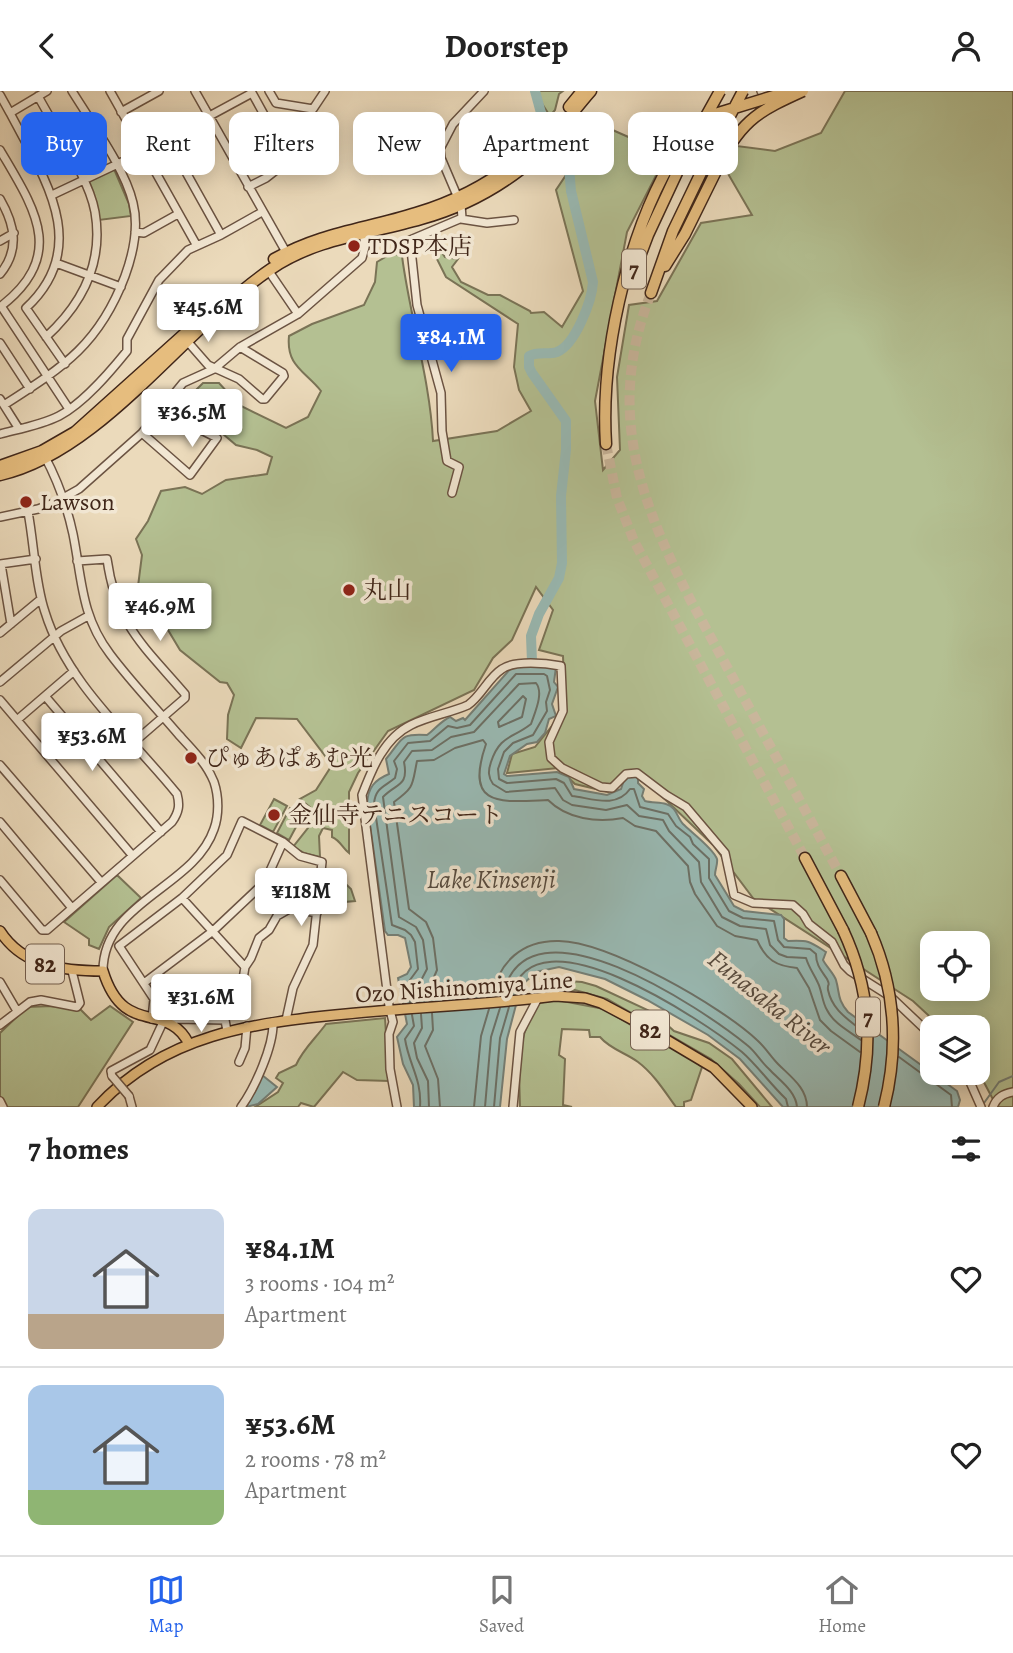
<!DOCTYPE html>
<html lang="en">
<head>
<meta charset="utf-8">
<style>
	:root { --surface:#fff; --page:#f2f2f2; --text:#222; --muted:#767676; --line:#e0e0e0; --accent:#2563eb }
	body { margin:0; font-family:Alegreya,"Noto Serif JP",serif; background:var(--page); color:var(--text); height:100vh; display:flex; flex-direction:column; font-size:26px; white-space:nowrap }
	* { box-sizing:border-box; margin:0 }
	p { font-size:23px; color:var(--muted) }
	.icon { flex:none; width:38px; height:38px; fill:none; stroke:currentColor; stroke-width:2; stroke-linecap:round; stroke-linejoin:round }
	.map { position:relative; height:1016px; overflow:hidden }
	.drawer { display:flex; flex-direction:column; background:var(--surface); flex:1 }
	.drawer>* { flex:none }
	.top-card { position:absolute; left:21px; top:21px; width:971px; height:63px; display:flex; gap:14px }
	.buttons { position:absolute; left:920px; top:840px; display:grid; gap:14px }
	.buttons a { display:grid; place-items:center; width:70px; height:70px; border-radius:14px; background:var(--surface); box-shadow:0 4px 18px #0003; font-size:35px }
	.price { position:absolute; translate:-50% -60px; padding:0 16px; border-radius:7px; background:#fff; color:#222; font-size:23px; line-height:46px; filter:drop-shadow(0 2px 4px #0008) }
	.price::after { content:''; position:absolute; left:50%; top:42px; width:21px; height:16px; margin-left:-10px; background:inherit; clip-path:polygon(0 0,100% 0,50% 100%) }
	.price.selected { background:var(--accent); color:#fff }
	ul { padding:0; list-style:none }
	li { display:flex; align-items:center; gap:21px; height:175px; padding:0 28px }
	li+li { border-top:2px solid var(--line) }
	li span { display:grid; place-items:center; flex:none; width:196px; height:140px; border-radius:14px; color:#555 }
	li>.icon { margin-inline-start:auto }
	span .icon { width:84px; height:84px; fill:#fffc; stroke-width:1 }
	li b { font-size:30px }
	h2 { display:flex; justify-content:space-between; align-items:center; height:84px; padding:0 28px; font-size:30px }
	.chip { padding:0 24px; border-radius:14px; background:var(--surface); box-shadow:0 4px 18px #0003; font-size:24px; line-height:63px }
	.chip.selected { background:var(--accent); color:#fff }
	header { display:flex; justify-content:space-between; align-items:center; height:91px; padding:0 28px; background:var(--surface); font-size:32px; font-weight:700 }
	.tabs { display:flex; justify-content:space-around; align-items:center; height:98px; border-top:2px solid var(--line); background:var(--surface); font-size:19px; color:var(--muted) }
	.tabs a { display:grid; justify-items:center; gap:4px }
	.tabs .selected { color:var(--accent) }
	.map>svg:first-child { display:block }
	.green { fill:#b4c092; stroke:#7a7356; stroke-width:2; fill-rule:evenodd }
	.water { fill:#99bab4; stroke:#757f76; stroke-width:2 }
	.lines { fill:none; stroke-linecap:round; stroke-linejoin:round }
	.shore { stroke:#6c7066; stroke-width:2 }
	.stream { stroke:#757f76; stroke-width:2 }
	.river { stroke:#99bab4; stroke-width:10 }
	.highway-tunnel { stroke:#c9b69b; stroke-width:10; stroke-dasharray:10 5; stroke-linecap:butt }
	.minor-casing { stroke:#6b5342; stroke-width:10 }
	.major-casing { stroke:#402619; stroke-width:12 }
	.highway-casing { stroke:#402619; stroke-width:13 }
	.minor { stroke:#f2e7d3; stroke-width:7 }
	.major { stroke:#e6bd7e; stroke-width:9 }
	.highway { stroke:#e6bd7e; stroke-width:10 }
	.minor-bridge-casing { stroke:#6b5342; stroke-width:10; stroke-linecap:butt }
	.highway-bridge-casing { stroke:#402619; stroke-width:13; stroke-linecap:butt }
	.minor-bridge { stroke:#f2e7d3; stroke-width:7 }
	.highway-bridge { stroke:#e6bd7e; stroke-width:10 }
	.poi-dot { fill:#8f2418; stroke:#f2e7d3; stroke-width:2.5 }
	.labels { text-anchor:middle; stroke-width:7; stroke-linejoin:round; paint-order:stroke }
	.shield { fill:#f2e7d3; stroke:#756051; stroke-width:2 }
	.shield-label { font-size:23px; font-weight:bold; fill:#402619 }
	.poi-label { font-size:24px; fill:#402619; stroke:#f2e7d3; text-anchor:start }
	.street-label { font-size:24px; fill:#402619; stroke:#f2e7d3 }
	.water-label { font-size:26px; font-style:italic; fill:#564b40; stroke:#f2e7d3 }
</style>
</head>
<body>
<header><svg class="icon" aria-label="back" viewBox="0 0 24 24"><path d="M15 5l-7 7 7 7"/></svg>Doorstep<svg class="icon" aria-label="person" viewBox="0 0 24 24"><circle cx="12" cy="8" r="4"/><path d="M4 21q1-7 8-7t8 7"/></svg></header>
<div class="map">
<svg width="1013" height="1016" viewBox="0 0 1013 1016">
	<rect width="100%" height="100%" fill="#ebdabb"/>
	<filter id="stains"><feTurbulence type="fractalNoise" baseFrequency=".00286" numOctaves="4"/><feColorMatrix values="0 0 0 0 .2 0 0 0 0 .09 0 0 0 0 .02 0 0 0 .5 -.17"/></filter>
	<radialGradient id="worn" r=".72"><stop offset=".6" stop-color="#630" stop-opacity="0"/><stop offset="1" stop-color="#630" stop-opacity=".3"/></radialGradient>
	<!-- green -->
	<path class="green" d="M539,0H563L559,3L555,19L550,25L539,8Z
		M845,0H1013V1016H997L978,980V936H941L913,910L753,807L713,754L651,695L627,682L608,701L575,693L558,677L507,682L512,663L535,656L559,626L564,593L563,565L539,559L553,519L536,496L512,549L493,567L474,599L388,640L358,682L349,701V762C342,757 341,750 332,746V739L323,737L319,745L320,766L304,762L293,756L315,728L310,716L300,708L316,699L332,674L297,628L256,627L241,657L227,648L228,624L234,604L227,592L220,591L180,559L156,519L137,503L142,464L136,448L148,430L161,400L185,396L202,403L226,389L267,383L272,366L257,359L236,354L223,343L188,322L189,306L203,292H219L239,314L286,337L308,326L321,300C305,280 286,275 289,245L312,233L364,214L375,191L377,171L392,162L402,165C410,227 430,288 433,350L497,340L531,320L519,299L514,276L518,233L446,186L436,166L419,149L426,146L435,152L445,166L458,168L452,176L461,191L488,204H500L530,220L531,222L544,221L562,236L583,200L556,99L572,75L566,44L586,24L599,33L667,63L627,141L595,310L603,379L620,359L617,286L629,214L657,210L701,132L752,124L727,81L737,55L775,60L821,42ZM933,852H978V898H933Z
		M114,78L129,113L131,125L99,129L87,91Z
		M274,708L287,715L273,741L260,734Z
		M290,717L303,723L289,749L277,742Z
		M334,782L351,798L355,810L322,813V802L313,800L315,783Z
		M117,784L141,807L109,836L99,858L89,854V848L64,831Z
		M553,889L582,891L596,895L654,922L674,940L709,952L732,968L772,1016H760L739,993L711,968L607,908L575,899L531,901Z
		M557,909L604,918L663,953L685,963L702,976L691,1009L684,1011V1016H676C665,1001 654,983 638,971C626,962 610,958 600,946H590L589,939L562,938L559,964L565,968L563,1014L572,1016H520C519,971 515,953 538,912Z
		M52,915L80,918L91,929L110,915L133,931L78,1016H0V942L27,916Z
		M385,927L389,990L357,989L343,981L314,1016L301,1012L298,1016H255L278,1001L283,992L276,987L279,982L296,974C303,958 316,947 326,933Z"/>
	<!-- water -->
	<path class="water" d="M512,576H556L554,591L558,596L552,613L556,625L549,628L545,642L537,651L527,653L510,665L504,683L507,685L557,681L569,686L574,698L607,704L621,698L625,686H638V692L644,698L642,705L645,710C652,712 660,711 666,713C677,716 677,727 683,733C691,741 714,758 717,768C718,773 715,778 715,784L734,815L744,820L781,824L784,828V847L788,850C809,849 809,850 826,861L823,869C826,875 834,883 836,889C840,903 837,908 848,921L957,1000L960,1009L958,1016H783L740,968L708,944L647,909L605,888L559,876L536,881L521,895L507,948L500,1016H414L413,994L403,973L397,946L407,933L398,887L407,883L411,876L405,847L398,844H388L385,840L367,713C368,697 374,689 389,683L386,668C403,648 399,642 427,644C435,638 441,630 450,626L456,630L463,627L465,629Z
		M262,984L277,996L258,1013L246,1016Z"/>
	<g class="lines">
		<!-- shore -->
		<path class="shore" d="M523,605L526,608L522,626L499,636L498,631Z
			M503,904C526,798 704,919 747,954C756,961 761,971 769,978C779,989 796,1000 797,1016
			M512,904C533,814 705,931 742,961C757,974 771,994 786,1008L788,1016
			M492,905C499,871 522,849 559,850C609,851 721,915 757,949C765,956 771,966 778,973C791,986 807,997 807,1016
			M429,910L428,900L437,879L433,847L426,831L409,818L394,711C415,696 412,694 417,670L434,669L455,657L483,649L486,653C464,717 500,711 548,709C567,728 597,732 623,727L635,735L656,740L688,775L690,791L695,803L717,835L735,845L757,849C766,869 776,875 797,877L809,897L820,929L831,940L860,961
			M419,911L417,897L427,878L423,849L416,836L399,826L383,706C396,692 409,696 404,671L412,660L432,659L451,646L474,641L519,593L536,592C544,602 535,621 531,633C512,648 500,644 491,671C488,680 488,686 493,693L506,701L555,697L563,709L572,714L606,719L627,714L639,725L663,729L669,740L699,771L701,791L722,826L740,835L766,838L770,854L779,863L787,866L806,867C809,877 814,883 818,892C822,900 822,911 827,919C834,933 849,940 861,949
			M410,912L407,893L418,878L415,851L411,844L405,839L392,834L374,713C375,697 384,696 395,687L397,678L394,670L408,652L430,650L448,635L457,637L470,634L516,583H544L547,585L550,599L546,611L547,620L533,644L513,652L504,661L498,678L499,688L507,692L556,688L564,692L572,705C591,707 616,718 630,698H634L640,716L668,723L676,735L690,746L693,753L709,768V787L729,820L743,827L774,830L778,849L784,856L810,858L816,863C816,874 821,879 827,888C831,896 827,891 828,899C832,918 846,927 860,938
			M432,922L433,939L425,955L438,988L440,1016
			M421,923L422,937L414,952L417,967L428,990L429,1016
			M412,924L414,935L405,948C409,974 422,988 420,1016
			M899,966L951,1004L952,1016
			M474,1016L481,945L489,918
			M485,1016L491,946L500,917
			M494,1016L500,947L509,916"/>
		<!-- stream -->
		<path class="stream" d="M984,1012L999,991L1013,985"/>
		<!-- river -->
		<path class="river" d="M532,571L531,545L539,523L559,487L562,472L561,405L566,359V330L532,282L529,276V265C538,260 548,264 557,261C575,254 592,210 593,191L571,100L567,53L548,33L541,22L535,0"/>
		<!-- highway-tunnel -->
		<path class="highway-tunnel" d="M651,202C606,317 638,406 691,510L841,785
			M606,353L617,407L634,450L805,767"/>
		<defs>
			<path id="minor" d="M47,0L10,22C43,85 93,155 26,217L65,273
				M110,0L197,155
				M195,0L286,161
				M269,0L276,12L313,18L325,0
				M761,0L775,3
				M0,4L10,22
				M38,5C55,37 89,87 95,121C104,173 82,213 46,246
				M121,21L159,0
				M168,49L221,144
				M0,59C34,117 68,164 0,216
				M248,96L266,87L289,69L251,0
				M52,104L143,61L252,2
				M0,108C15,134 20,159 0,183
				M461,128L487,132L514,129
				M135,141L144,142L178,123
				M0,150L14,142
				M56,172L121,196
				M268,179L298,223
				M1,215L69,318
				M187,250L208,274L239,288L262,308H265L284,285L283,282L240,256
				M0,252L30,298
				M0,308L19,338
				M4,314C63,276 99,254 125,185C133,163 139,136 133,112C125,77 91,31 72,0
				M142,342L190,384L217,347L160,318
				M0,343C19,338 41,334 59,325C84,312 110,281 127,260V248L159,189L188,159L221,144L262,121
				M44,364C58,390 67,415 73,443C82,488 81,525 110,563C131,591 156,617 179,644C192,658 207,673 214,691C219,706 219,724 214,738C194,797 103,810 103,880
				M452,402L459,376L447,370L442,340L441,302L417,214L410,149L462,127L461,114L441,67L440,58L453,33L484,0
				M0,426L38,418L54,412L79,398L142,342L183,292L214,278L240,256L298,223L362,167L365,156L363,141
				M77,470L107,468C116,534 144,555 185,603V607L133,652
				M0,473L36,468
				M1,473L11,533
				M0,542L41,508
				M0,591L61,540L88,525
				M45,605L161,741
				M0,609L132,764
				M17,629L74,580
				M0,674L101,791
				M0,731L72,817
				M283,751L300,765L322,771L313,854L293,897L286,929
				M0,789L42,839H47L172,731C179,721 180,714 177,703C131,646 67,593 45,521C35,492 34,452 28,421
				M182,807L245,876
				M0,891L17,920
				M144,892L213,840L265,791L283,751L242,730L227,764L182,807L119,855L154,908L152,928
				M171,932L176,928L225,929
				M0,934L30,911L41,909L77,916L80,912L72,880
				M227,940L225,929L227,911L242,894L245,876L251,867L259,847L269,839L277,825L291,817L317,822
				M239,971L245,957L247,935
				M966,982L981,1016
				M112,985L111,980L150,959L164,929
				M129,1005L132,1016
				M0,1010L3,1016
				M241,1016C255,997 274,954 273,931
				M397,1016L390,978L389,943L393,931L389,915L362,704C372,678 384,647 411,634C429,625 450,622 468,614C482,604 488,587 502,578C515,569 546,572 561,575L563,620L549,651L551,667L562,677L601,696L612,697L626,683L637,682L666,704L686,716L725,762L734,804L753,812L793,814L803,823L809,833L832,851L844,874L850,880L891,906L933,946
				M513,1016L520,941L538,907
				M993,1016C997,1006 1003,1003 1013,1001"/>
			<path id="major" d="M0,840C23,876 64,880 103,880C124,948 167,909 189,953
				M97,1016C165,943 252,932 346,923C416,916 486,914 555,905L585,907L601,912L635,930L714,977L752,1016"/>
			<path id="highway" d="M569,16L582,0
				M274,168C322,141 366,138 416,122C469,106 514,79 550,38
				M665,175L685,143L721,70
				M634,181L648,144L690,54
				M651,202L673,140L710,63
				M606,353C600,257 631,124 687,46
				M0,375L42,360L75,341L232,200
				M0,384C102,361 185,236 271,178C316,147 370,143 421,128C457,118 491,101 520,79C548,57 568,26 591,0
				M805,767L843,839
				M841,785L871,842"/>
		</defs>
		<!-- minor casing -->
		<use href="#minor" class="minor-casing"/>
		<!-- major casing -->
		<use href="#major" class="major-casing"/>
		<!-- highway casing -->
		<use href="#highway" class="highway-casing"/>
		<!-- minor -->
		<use href="#minor" class="minor"/>
		<!-- major -->
		<use href="#major" class="major"/>
		<!-- highway -->
		<use href="#highway" class="highway"/>
		<defs>
			<path id="minor-bridge" d="M112,985L129,1005"/>
			<path id="highway-bridge" d="M687,46L715,23L790,0
				M690,54L720,0
				M710,63L743,0
				M721,70C743,28 761,19 803,0
				M843,839C870,897 874,954 858,1016
				M871,842C895,897 899,957 884,1016"/>
		</defs>
		<!-- minor-bridge casing -->
		<use href="#minor-bridge" class="minor-bridge-casing"/>
		<!-- highway-bridge casing -->
		<use href="#highway-bridge" class="highway-bridge-casing"/>
		<!-- minor-bridge -->
		<use href="#minor-bridge" class="minor-bridge"/>
		<!-- highway-bridge -->
		<use href="#highway-bridge" class="highway-bridge"/>
	</g>
	<!-- markers -->
	<g class="poi-dot">
		<circle cx="354" cy="155" r="7"/>
		<circle cx="26" cy="411" r="7"/>
		<circle cx="349" cy="499" r="7"/>
		<circle cx="191" cy="667" r="7"/>
		<circle cx="274" cy="724" r="7"/>
	</g>
	<g class="labels">
		<!-- shield labels -->
		<g class="shield">
			<rect x="622" y="158.5" width="24" height="39" rx="5"/>
			<rect x="26" y="853.5" width="38" height="39" rx="5"/>
			<rect x="856" y="906.5" width="24" height="39" rx="5"/>
			<rect x="631" y="919.5" width="38" height="39" rx="5"/>
		</g>
		<g class="shield-label">
			<text x="634" y="186">7</text>
			<text x="45" y="881">82</text>
			<text x="868" y="934">7</text>
			<text x="650" y="947">82</text>
		</g>
		<!-- poi labels -->
		<g class="poi-label">
			<text x="368" y="163">TDSP本店</text>
			<text x="40" y="419">Lawson</text>
			<text x="363" y="507">丸山</text>
			<text x="205" y="675">ぴゅあぱぁむ光</text>
			<text x="288" y="732">金仙寺テニスコート</text>
		</g>
		<!-- street labels -->
		<g class="street-label">
			<text transform="translate(464 896) rotate(-4)" y="8">Ozo Nishinomiya Line</text>
		</g>
		<!-- water labels -->
		<g class="water-label">
			<text x="491" y="797">Lake Kinsenji</text>
			<text transform="translate(770 911) rotate(39)" y="9">Funasaka River</text>
		</g>
	</g>
	<rect width="100%" height="100%" filter="url(#stains)"/>
	<rect width="100%" height="100%" fill="url(#worn)"/>
</svg>
<div class="buttons">
<a><svg class="icon" aria-label="locate" viewBox="0 0 24 24"><circle cx="12" cy="12" r="6"/><path d="M12 2v4M12 18v4M2 12h4M18 12h4"/></svg></a>
<a><svg class="icon" aria-label="layers" viewBox="0 0 24 24"><path d="M12 4l9 5-9 5-9-5zM3 14l9 5 9-5"/></svg></a>
</div>
<b class="price" style="left:208px;top:253px">¥45.6M</b>
<b class="price selected" style="left:451px;top:283px">¥84.1M</b>
<b class="price" style="left:192px;top:358px">¥36.5M</b>
<b class="price" style="left:160px;top:552px">¥46.9M</b>
<b class="price" style="left:92px;top:682px">¥53.6M</b>
<b class="price" style="left:301px;top:837px">¥118M</b>
<b class="price" style="left:201px;top:943px">¥31.6M</b>
<div class="top-card">
<a class="chip selected">Buy</a>
<a class="chip">Rent</a>
<a class="chip">Filters</a>
<a class="chip">New</a>
<a class="chip">Apartment</a>
<a class="chip">House</a>
</div>
</div>
<section class="drawer">
<h2>7 homes<svg class="icon" aria-label="filters" viewBox="0 0 24 24"><path d="M4 7h16M4 17h16"/><circle cx="9" cy="7" r="2"/><circle cx="15" cy="17" r="2"/></svg></h2>
<ul>
<li><span style="background:linear-gradient(#c9d6e8 75%,#b9a48a 0)"><svg class="icon" aria-label="home" viewBox="0 0 24 24"><path d="M3 11l9-7 9 7M6 9v11h12V9"/></svg></span><div><b>¥84.1M</b><p>3 rooms · 104 m²</p><p>Apartment</p></div><svg class="icon" aria-label="heart" viewBox="0 0 24 24"><path d="M12 20l-8-8c-3-5 5-10 8-4 3-6 11-1 8 4z"/></svg></li>
<li><span style="background:linear-gradient(#a9c7e8 75%,#8fb573 0)"><svg class="icon" aria-label="home" viewBox="0 0 24 24"><path d="M3 11l9-7 9 7M6 9v11h12V9"/></svg></span><div><b>¥53.6M</b><p>2 rooms · 78 m²</p><p>Apartment</p></div><svg class="icon" aria-label="heart" viewBox="0 0 24 24"><path d="M12 20l-8-8c-3-5 5-10 8-4 3-6 11-1 8 4z"/></svg></li>
</ul>
</section>
<nav class="tabs">
<a class="selected"><svg class="icon" aria-label="map" viewBox="0 0 24 24"><path d="M3 6l6-2 6 2 6-2v14l-6 2-6-2-6 2zM9 4v14M15 6v14"/></svg>Map</a>
<a><svg class="icon" aria-label="saved" viewBox="0 0 24 24"><path d="M7 4h10v16l-5-4-5 4z"/></svg>Saved</a>
<a><svg class="icon" aria-label="home" viewBox="0 0 24 24"><path d="M3 11l9-7 9 7M6 9v11h12V9"/></svg>Home</a>
</nav>
</body>
</html>
